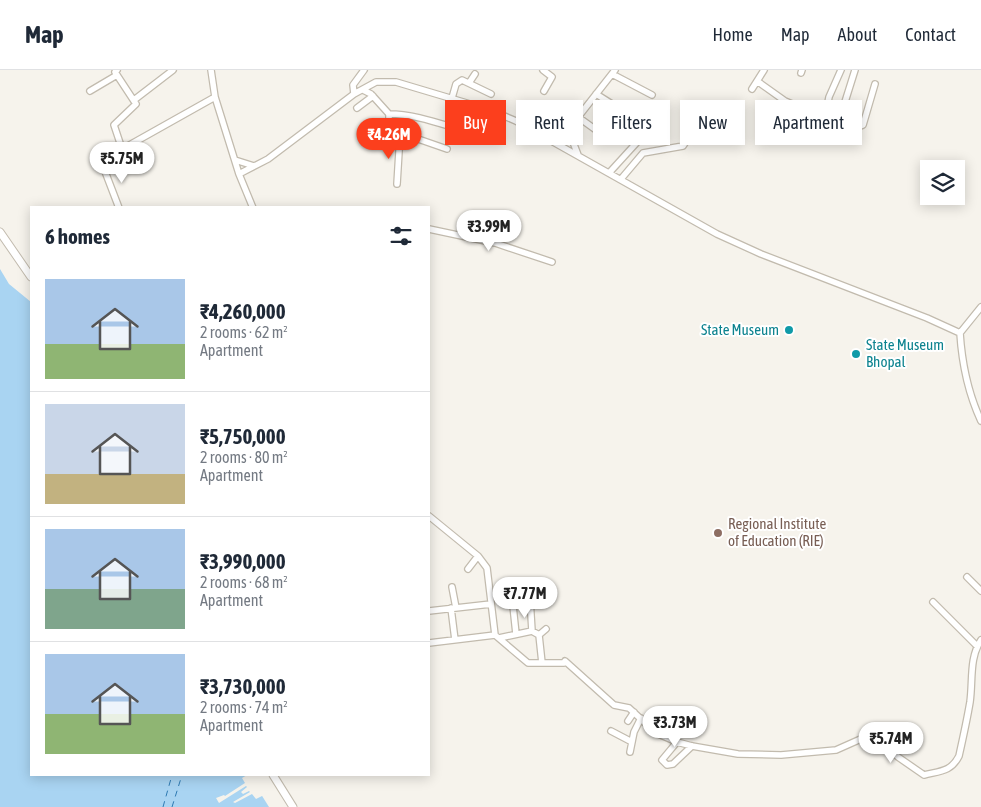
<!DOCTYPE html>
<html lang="en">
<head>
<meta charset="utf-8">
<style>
	:root { --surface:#fff; --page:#f2f2f3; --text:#1f2937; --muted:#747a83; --line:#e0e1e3; --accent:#fc3f1d }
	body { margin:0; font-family:"Asap Condensed",sans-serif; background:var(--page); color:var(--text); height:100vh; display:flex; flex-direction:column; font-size:19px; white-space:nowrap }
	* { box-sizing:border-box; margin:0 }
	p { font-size:16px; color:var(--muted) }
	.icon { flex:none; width:28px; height:28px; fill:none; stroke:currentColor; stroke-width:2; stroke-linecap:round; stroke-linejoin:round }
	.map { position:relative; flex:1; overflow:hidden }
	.panel { position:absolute; left:30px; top:136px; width:400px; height:570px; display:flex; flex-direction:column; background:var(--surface); border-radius:0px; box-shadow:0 2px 12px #0003 }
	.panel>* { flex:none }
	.hud { position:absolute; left:445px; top:30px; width:460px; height:45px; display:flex; gap:10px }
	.tools { position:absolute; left:920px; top:90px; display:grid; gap:10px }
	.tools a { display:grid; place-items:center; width:45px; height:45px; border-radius:0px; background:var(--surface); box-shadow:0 2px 12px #0003; font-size:25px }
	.price { position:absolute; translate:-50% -42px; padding:0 11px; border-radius:18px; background:#fff; color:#222; font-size:16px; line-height:32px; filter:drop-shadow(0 1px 2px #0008) }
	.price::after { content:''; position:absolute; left:50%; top:30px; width:15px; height:11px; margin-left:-8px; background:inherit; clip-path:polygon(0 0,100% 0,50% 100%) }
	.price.active { background:var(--accent); color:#fff }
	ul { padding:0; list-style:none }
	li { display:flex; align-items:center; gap:15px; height:125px; padding:0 15px }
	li+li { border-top:1px solid var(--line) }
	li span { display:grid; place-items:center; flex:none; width:140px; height:100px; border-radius:0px; color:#555 }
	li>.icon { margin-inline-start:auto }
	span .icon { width:60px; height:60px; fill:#fffc; stroke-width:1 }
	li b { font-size:21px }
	h2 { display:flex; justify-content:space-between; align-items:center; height:60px; padding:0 15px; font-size:21px }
	.pill { padding:0 18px; border-radius:0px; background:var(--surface); box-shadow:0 2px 12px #0003; font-size:18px; line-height:45px }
	.pill.active { background:var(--accent); color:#fff }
	header { display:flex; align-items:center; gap:30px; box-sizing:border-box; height:70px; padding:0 25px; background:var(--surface); border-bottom:1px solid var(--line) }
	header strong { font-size:24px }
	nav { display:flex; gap:28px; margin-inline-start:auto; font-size:18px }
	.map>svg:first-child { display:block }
	.water { fill:#a9d4f2 }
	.pier { fill:#f6f3ec }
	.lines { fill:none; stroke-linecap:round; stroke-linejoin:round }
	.ferry { stroke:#2e7ab2; stroke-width:1; stroke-dasharray:6 5; stroke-linecap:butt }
	.minor-casing { stroke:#c2bbae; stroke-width:8 }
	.tertiary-casing { stroke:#c2bbae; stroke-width:9 }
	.minor { stroke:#fff; stroke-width:5.5 }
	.tertiary { stroke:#fff; stroke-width:7 }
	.culture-dot { fill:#0f9aa8; stroke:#fff; stroke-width:2 }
	.education-dot { fill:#8d6e63; stroke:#fff; stroke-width:2 }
	.labels { text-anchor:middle; stroke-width:4; stroke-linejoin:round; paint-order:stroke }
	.culture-label { font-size:15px; fill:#0d838f; stroke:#fff; text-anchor:end }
	.education-label { font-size:15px; fill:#785e54; stroke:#fff; text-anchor:start }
</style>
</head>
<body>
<header>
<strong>Map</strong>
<nav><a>Home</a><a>Map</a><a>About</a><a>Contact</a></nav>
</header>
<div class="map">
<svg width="981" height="737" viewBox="0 0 981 737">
	<rect width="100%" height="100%" fill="#f6f3ec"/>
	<!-- water -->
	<path class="water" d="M0,199L9,214L31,232V705H249L269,737H0Z"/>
	<!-- pier -->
	<path class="pier" d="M247,705H251L264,725L256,729L252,724L235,733L233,732L250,722L249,721L243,724L241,722L247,717L246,716L219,733L216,728L224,725L225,726L245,713L242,708Z"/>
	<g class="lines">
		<!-- ferry -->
		<path class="ferry" d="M163,737L172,705
			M172,737L182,705"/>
		<defs>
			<path id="minor" d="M117,0L115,2L136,34L114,55L122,79
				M211,0L215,27L239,104L253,138
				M543,0L552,7L544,21
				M801,3L802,0
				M612,4L652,25
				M757,11L785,31L825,48L858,57L863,55L875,14
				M469,13L475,4
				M752,19L764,0
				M363,20L371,24L389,44V50L398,62L447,79
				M90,21L117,5
				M354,24L353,15L364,0
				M596,24L650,58L609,103
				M452,28L456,14L462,10L491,24
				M134,30L173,0
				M357,38L373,26
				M389,44C414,44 438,53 462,60
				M578,47L603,65L622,42
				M839,51L855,0
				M453,58L455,49
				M823,58L829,27L841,0
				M568,59L578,85
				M374,60L389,50
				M381,73L398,62L400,65L397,114
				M557,74L615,0
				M235,90L254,96
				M239,104L268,89L354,24L376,12H396L490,40L516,51L717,164L761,184L927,248L960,263
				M621,109L643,83L683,76L687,70L692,42
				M119,138L101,91L215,27
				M429,159L495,173L552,192
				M981,237L960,263C962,294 968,323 981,351
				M429,446L478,486L487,498L495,565L528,593H564L565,591L614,635L629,638L656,663L677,672L692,676L738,684L781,685L836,680L872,664L898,687L924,705C940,701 951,702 959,686C963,668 967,650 970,632C973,611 969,588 981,570
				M468,499L478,486
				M967,507L981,521
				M452,517L456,538
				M530,529L532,561
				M933,532L977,576
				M513,536L516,564
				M451,538L455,570
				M429,541L491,534
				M499,568L532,561L539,565
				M429,573L495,565
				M542,593L539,565L546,559
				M628,651L634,642
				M611,661L632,672
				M677,672L662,690L667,695L673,694L692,676
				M630,682L634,662L641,648"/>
			<path id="tertiary" d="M0,162L31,207
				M273,705L293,737"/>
		</defs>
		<!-- minor casing -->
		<use href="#minor" class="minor-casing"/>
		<!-- tertiary casing -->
		<use href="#tertiary" class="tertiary-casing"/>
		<!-- minor -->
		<use href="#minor" class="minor"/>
		<!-- tertiary -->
		<use href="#tertiary" class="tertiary"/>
	</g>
	<!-- markers -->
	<g class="culture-dot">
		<circle cx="789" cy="260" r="5"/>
		<circle cx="856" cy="284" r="5"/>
	</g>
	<circle class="education-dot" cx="718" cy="463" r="5"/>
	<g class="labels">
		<!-- culture labels -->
		<g class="culture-label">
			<text x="779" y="265">State Museum</text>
			<text x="866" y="280" text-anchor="start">State Museum<tspan x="866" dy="17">Bhopal</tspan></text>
		</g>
		<!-- education labels -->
		<g class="education-label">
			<text x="728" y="459">Regional Institute<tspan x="728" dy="17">of Education (RIE)</tspan></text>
		</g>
	</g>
</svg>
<div class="tools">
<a><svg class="icon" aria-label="layers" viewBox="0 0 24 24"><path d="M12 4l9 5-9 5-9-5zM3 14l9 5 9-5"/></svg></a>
</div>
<b class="price active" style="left:389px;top:90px">₹4.26M</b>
<b class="price" style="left:122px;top:114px">₹5.75M</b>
<b class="price" style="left:489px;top:182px">₹3.99M</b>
<b class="price" style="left:525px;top:549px">₹7.77M</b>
<b class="price" style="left:675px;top:678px">₹3.73M</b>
<b class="price" style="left:891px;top:694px">₹5.74M</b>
<div class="hud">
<a class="pill active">Buy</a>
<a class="pill">Rent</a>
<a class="pill">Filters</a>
<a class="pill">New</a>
<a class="pill">Apartment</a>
</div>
<section class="panel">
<h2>6 homes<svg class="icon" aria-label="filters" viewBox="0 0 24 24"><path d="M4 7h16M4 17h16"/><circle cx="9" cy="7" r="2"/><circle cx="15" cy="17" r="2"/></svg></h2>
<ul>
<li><span style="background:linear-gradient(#a9c7e8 65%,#8fb573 0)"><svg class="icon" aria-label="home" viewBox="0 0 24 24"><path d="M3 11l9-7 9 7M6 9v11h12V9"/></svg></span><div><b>₹4,260,000</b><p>2 rooms · 62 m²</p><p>Apartment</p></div></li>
<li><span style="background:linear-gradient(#c9d6e8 70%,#c2b280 0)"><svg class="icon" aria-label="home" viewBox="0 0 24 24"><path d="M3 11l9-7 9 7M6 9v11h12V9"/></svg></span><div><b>₹5,750,000</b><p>2 rooms · 80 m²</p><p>Apartment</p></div></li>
<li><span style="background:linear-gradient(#a9c7e8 60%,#7fa58c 0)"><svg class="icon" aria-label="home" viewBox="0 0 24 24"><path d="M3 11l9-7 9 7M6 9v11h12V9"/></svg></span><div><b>₹3,990,000</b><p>2 rooms · 68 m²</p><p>Apartment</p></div></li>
<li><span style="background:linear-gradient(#a9c7e8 60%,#8fb573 0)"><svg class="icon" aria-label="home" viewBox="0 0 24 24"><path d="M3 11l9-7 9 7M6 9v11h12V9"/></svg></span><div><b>₹3,730,000</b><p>2 rooms · 74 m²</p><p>Apartment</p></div></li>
</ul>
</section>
</div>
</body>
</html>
